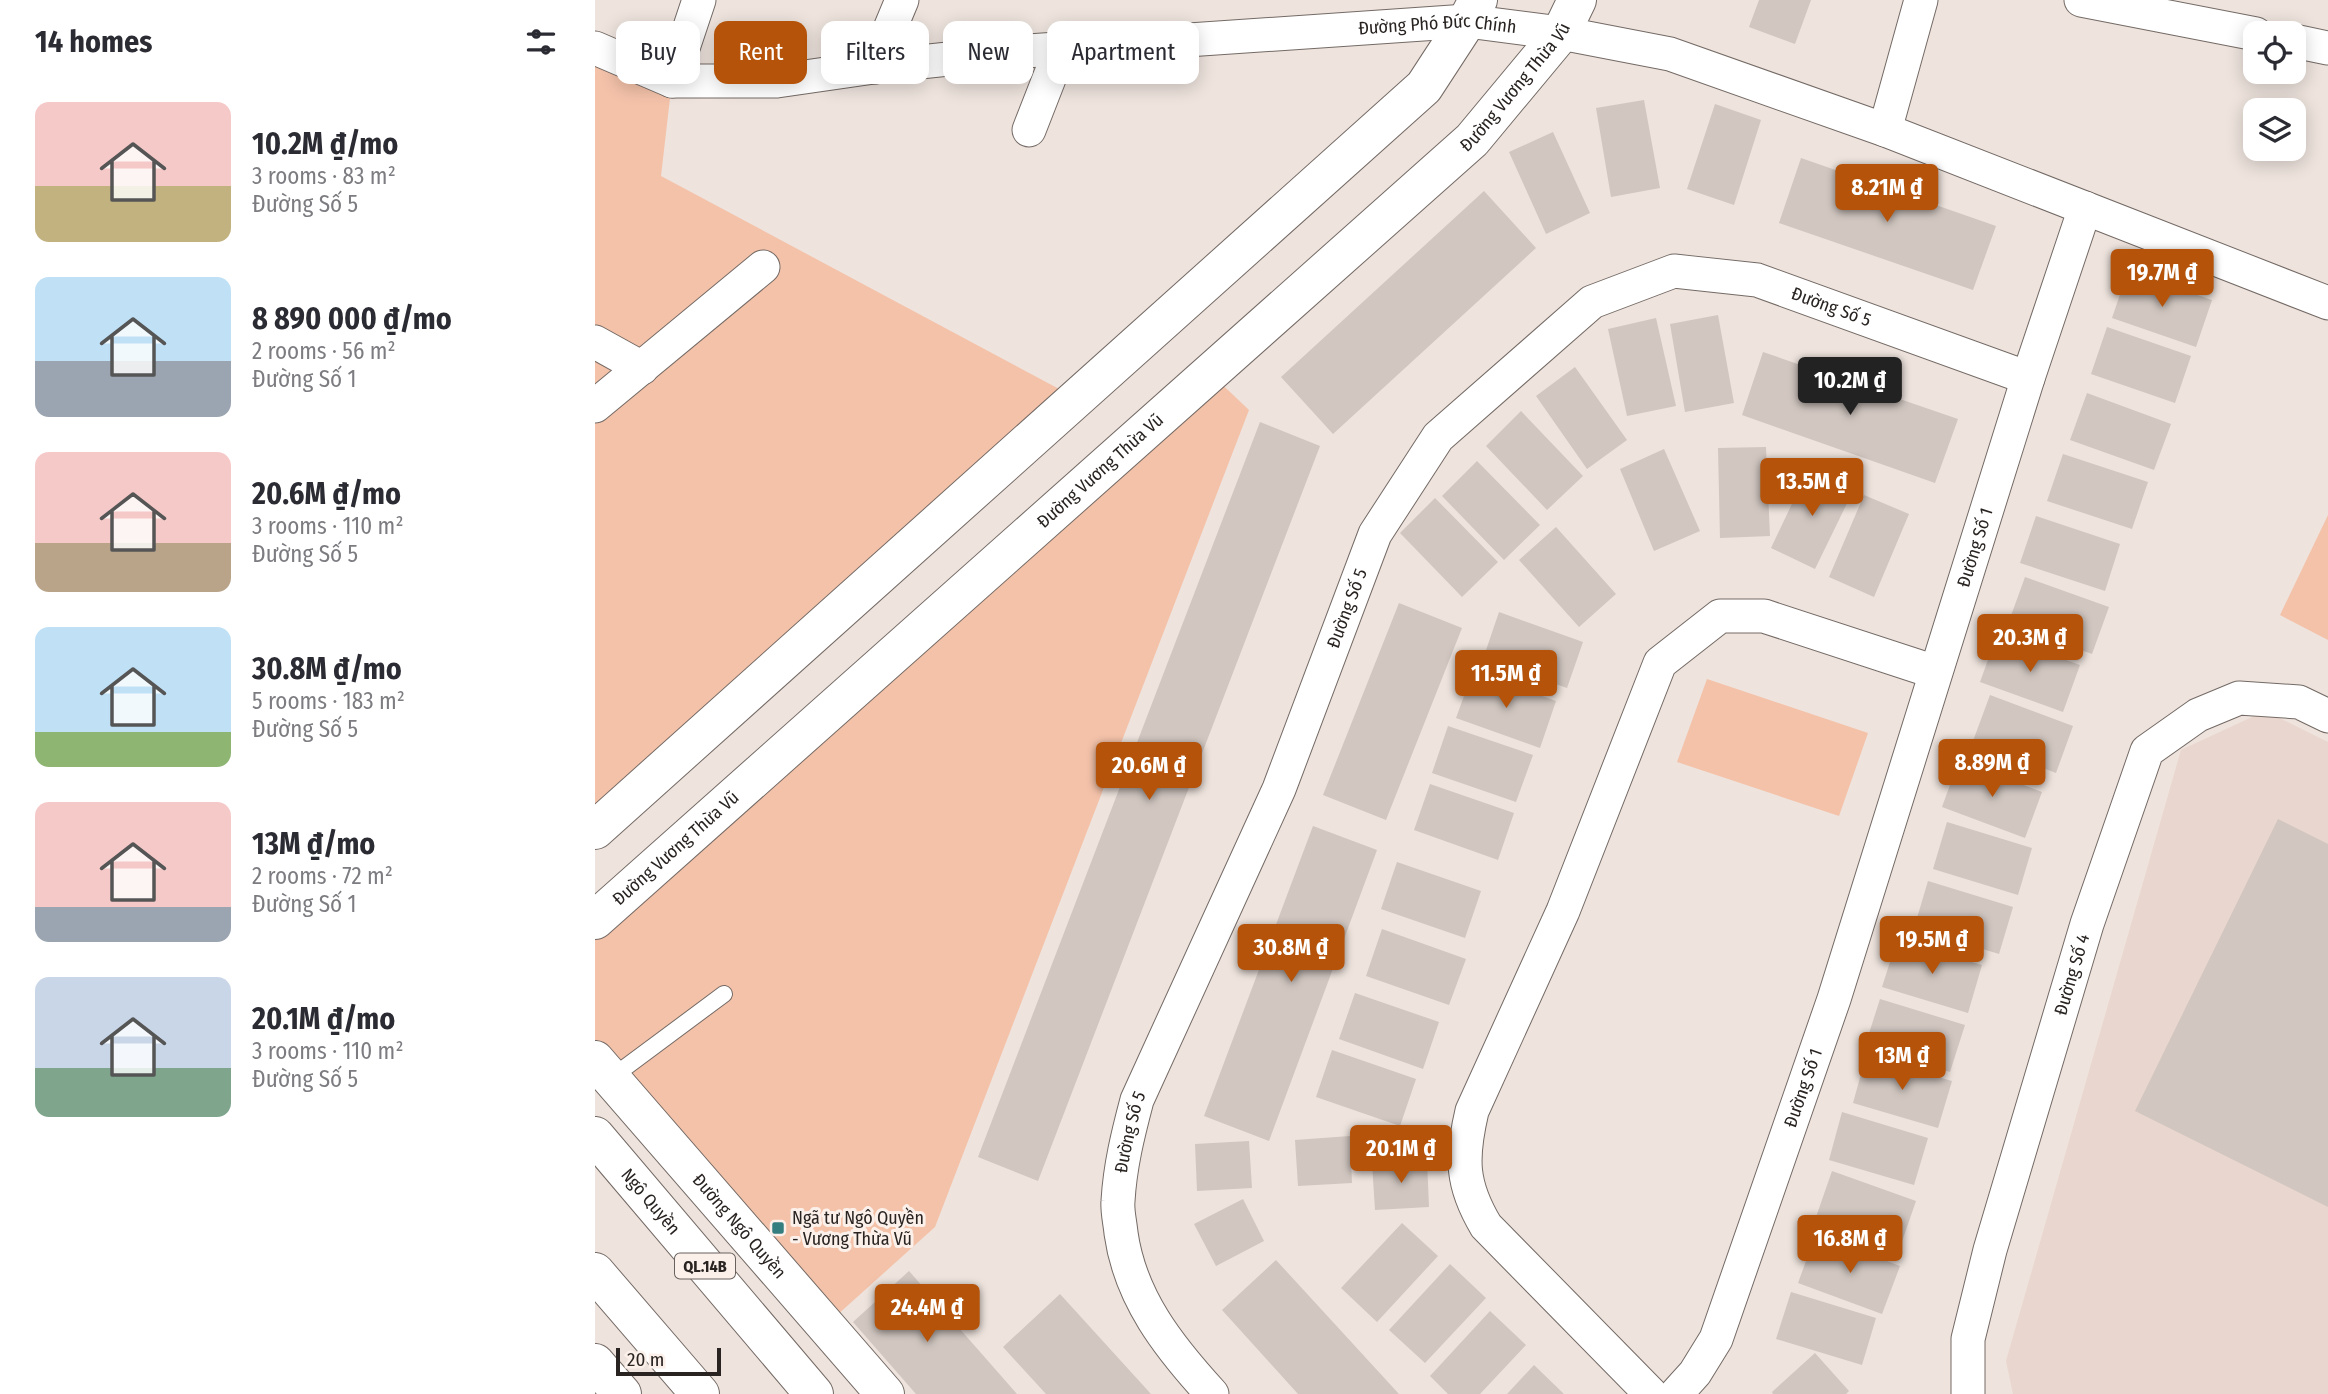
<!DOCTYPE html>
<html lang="en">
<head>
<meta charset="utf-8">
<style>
	:root { --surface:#fff; --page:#f7f7f7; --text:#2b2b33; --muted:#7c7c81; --accent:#b45309 }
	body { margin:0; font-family:"Fira Sans Condensed",sans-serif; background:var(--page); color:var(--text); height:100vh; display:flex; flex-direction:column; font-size:26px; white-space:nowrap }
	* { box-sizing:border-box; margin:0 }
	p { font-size:23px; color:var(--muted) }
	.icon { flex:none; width:38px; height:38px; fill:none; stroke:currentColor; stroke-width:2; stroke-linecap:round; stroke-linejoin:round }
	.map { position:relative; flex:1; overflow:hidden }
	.side { display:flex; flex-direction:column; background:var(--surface); width:595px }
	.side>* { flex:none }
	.banner { position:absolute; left:21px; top:21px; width:665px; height:63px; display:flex; gap:14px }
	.buttons { position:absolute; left:1648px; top:21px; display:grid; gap:14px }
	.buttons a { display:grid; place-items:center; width:63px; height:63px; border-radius:14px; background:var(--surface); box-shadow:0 4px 18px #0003; font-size:35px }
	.scale { position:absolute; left:21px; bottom:18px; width:105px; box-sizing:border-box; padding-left:7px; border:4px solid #292422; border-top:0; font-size:19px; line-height:24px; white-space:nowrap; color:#292422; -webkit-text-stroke:5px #fbf0ea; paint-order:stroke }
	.price { position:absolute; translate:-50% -60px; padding:0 16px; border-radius:7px; background:var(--accent); color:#fff; font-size:23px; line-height:46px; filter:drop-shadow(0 2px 4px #0008) }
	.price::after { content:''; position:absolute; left:50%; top:42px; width:21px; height:16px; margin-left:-10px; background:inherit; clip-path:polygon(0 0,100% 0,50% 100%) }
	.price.selected { background:#222; color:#fff }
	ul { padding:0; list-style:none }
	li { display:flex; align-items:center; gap:21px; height:175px; padding:0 35px }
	li span { display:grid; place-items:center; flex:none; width:196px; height:140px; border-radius:14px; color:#555 }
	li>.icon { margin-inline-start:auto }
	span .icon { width:84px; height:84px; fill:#fffc; stroke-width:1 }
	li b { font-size:30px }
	h2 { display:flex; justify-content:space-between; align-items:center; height:84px; padding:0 35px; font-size:30px }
	.pill { padding:0 24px; border-radius:14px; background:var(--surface); box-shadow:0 4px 18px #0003; font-size:24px; line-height:63px }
	.pill.selected { background:var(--accent); color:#fff }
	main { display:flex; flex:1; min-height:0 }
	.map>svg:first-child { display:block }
	.built { fill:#e9d6ce }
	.green { fill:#f4c2a9 }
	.building { fill:#d1c6c0 }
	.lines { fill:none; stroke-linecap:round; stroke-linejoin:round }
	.service-casing { stroke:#746a65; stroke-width:18 }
	.minor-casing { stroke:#746a65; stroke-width:35 }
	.tertiary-casing { stroke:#746a65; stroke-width:40 }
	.trunk-casing { stroke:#746a65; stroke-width:40 }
	.service { stroke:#fff; stroke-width:16 }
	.minor { stroke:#fff; stroke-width:33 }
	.tertiary { stroke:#fff; stroke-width:38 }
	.trunk { stroke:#fff; stroke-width:38 }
	.poi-dot { fill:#357e80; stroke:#fbf0ea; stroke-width:2.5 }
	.labels { text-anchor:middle; stroke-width:6; stroke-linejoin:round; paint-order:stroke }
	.shield { fill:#fbf0ea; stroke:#68615e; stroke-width:2 }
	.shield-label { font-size:16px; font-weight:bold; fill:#292422 }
	.street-label { font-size:18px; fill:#292422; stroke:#fbf0ea }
	.poi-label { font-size:18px; fill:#292422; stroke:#fbf0ea; text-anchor:start }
</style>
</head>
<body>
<main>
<section class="side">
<h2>14 homes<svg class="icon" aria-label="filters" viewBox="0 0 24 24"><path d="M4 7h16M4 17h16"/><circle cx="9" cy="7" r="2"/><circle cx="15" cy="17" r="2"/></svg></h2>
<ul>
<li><span style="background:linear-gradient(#f6c9c9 60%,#c2b280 0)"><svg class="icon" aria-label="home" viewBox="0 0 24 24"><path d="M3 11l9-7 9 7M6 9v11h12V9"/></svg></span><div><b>10.2M ₫/mo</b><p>3 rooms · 83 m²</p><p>Đường Số 5</p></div></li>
<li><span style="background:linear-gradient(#bfe0f5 60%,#9aa5b1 0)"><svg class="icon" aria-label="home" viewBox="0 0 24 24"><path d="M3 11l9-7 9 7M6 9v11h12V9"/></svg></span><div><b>8 890 000 ₫/mo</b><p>2 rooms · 56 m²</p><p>Đường Số 1</p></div></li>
<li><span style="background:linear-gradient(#f6c9c9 65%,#b9a48a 0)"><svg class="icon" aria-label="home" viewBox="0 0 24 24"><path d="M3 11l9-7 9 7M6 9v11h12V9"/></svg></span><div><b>20.6M ₫/mo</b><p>3 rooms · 110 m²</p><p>Đường Số 5</p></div></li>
<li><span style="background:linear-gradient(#bfe0f5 75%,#8fb573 0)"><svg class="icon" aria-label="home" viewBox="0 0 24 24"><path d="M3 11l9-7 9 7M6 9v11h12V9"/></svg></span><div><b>30.8M ₫/mo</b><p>5 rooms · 183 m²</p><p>Đường Số 5</p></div></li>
<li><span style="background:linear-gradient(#f6c9c9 75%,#9aa5b1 0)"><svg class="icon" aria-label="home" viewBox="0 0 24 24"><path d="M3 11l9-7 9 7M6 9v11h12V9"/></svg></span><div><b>13M ₫/mo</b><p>2 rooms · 72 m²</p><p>Đường Số 1</p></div></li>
<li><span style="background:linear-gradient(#c9d6e8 65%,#7fa58c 0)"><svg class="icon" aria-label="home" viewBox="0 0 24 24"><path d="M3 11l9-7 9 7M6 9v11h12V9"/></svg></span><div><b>20.1M ₫/mo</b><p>3 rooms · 110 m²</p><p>Đường Số 5</p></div></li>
</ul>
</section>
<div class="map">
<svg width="1733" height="1394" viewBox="0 0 1733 1394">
	<rect width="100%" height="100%" fill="#eee3dd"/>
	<!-- built -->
	<path class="built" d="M1670,711L1733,742V1394H1418L1411,1361L1586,750Z"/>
	<!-- green -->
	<path class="green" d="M0,40L77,81L66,176L481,398L0,830Z
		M615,373L654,410L340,1227L231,1325L0,1060V921Z
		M1733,515V640L1685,615Z
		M1112,679L1273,733L1244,816L1082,762Z"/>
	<!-- building -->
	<path class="building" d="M1164,0H1216L1200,44L1154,27Z
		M1049,100L1065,188L1016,197L1001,108Z
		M1120,104L1166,120L1139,205L1092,189Z
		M958,132L995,213L951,234L914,152Z
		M1206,158L1401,226L1378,290L1184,223Z
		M889,191L941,248L738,434L686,377Z
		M1533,271L1617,300L1601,347L1517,318Z
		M1123,315L1139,403L1090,412L1075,324Z
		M1061,318L1081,406L1032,416L1013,329Z
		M1512,327L1596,356L1580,403L1496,374Z
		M1168,352L1363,419L1340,483L1147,415Z
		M980,367L1032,440L992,469L941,396Z
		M1492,393L1576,424L1559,470L1475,440Z
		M926,411L988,476L952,510L891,446Z
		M665,422L725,446L443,1181L383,1157Z
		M1171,447L1175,536L1125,538L1123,448Z
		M1069,449L1105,531L1059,551L1025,469Z
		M1468,454L1553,482L1537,529L1452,501Z
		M882,461L945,525L909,560L847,496Z
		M1214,468L1259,489L1220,569L1176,548Z
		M1269,495L1314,514L1279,597L1234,577Z
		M840,498L903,562L867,597L805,533Z
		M1441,516L1525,544L1510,591L1425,563Z
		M961,527L1021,594L984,627L924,560Z
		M1430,577L1514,607L1497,654L1413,624Z
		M804,603L867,628L791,820L728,795Z
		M904,612L988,642L972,688L888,659Z
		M1402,635L1485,665L1468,712L1385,682Z
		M878,671L961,701L945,748L861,718Z
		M1395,695L1478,726L1461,773L1378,741Z
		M853,726L938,755L921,802L837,773Z
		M1364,760L1447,792L1430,838L1347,807Z
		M835,784L919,813L903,860L819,830Z
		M1683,819L1733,844V1207L1540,1111Z
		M1352,822L1437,848L1423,895L1338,869Z
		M718,826L782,850L674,1141L609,1116Z
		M802,862L886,891L870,938L786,909Z
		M1333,881L1418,907L1404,954L1319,928Z
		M787,929L871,959L854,1005L771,976Z
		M1302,940L1387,965L1373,1013L1287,987Z
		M760,993L844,1022L828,1069L744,1039Z
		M1285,999L1370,1025L1355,1072L1270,1046Z
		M737,1050L821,1079L805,1126L721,1097Z
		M1271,1056L1357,1081L1343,1128L1258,1103Z
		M1247,1112L1333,1138L1319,1185L1234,1160Z
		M755,1136L757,1183L703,1186L700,1140Z
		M654,1141L657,1188L602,1191L600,1144Z
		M832,1160L834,1207L780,1210L777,1163Z
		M1237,1171L1321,1201L1303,1253L1248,1234L1250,1227L1221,1217Z
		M648,1199L669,1241L621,1266L599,1224Z
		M807,1223L843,1256L782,1322L746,1288Z
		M1219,1239L1249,1250L1250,1245L1305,1266L1287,1314L1203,1283Z
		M681,1260L804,1394H703L627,1310Z
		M855,1264L891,1298L830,1363L794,1330Z
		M314,1271L422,1394H321L258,1322Z
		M1196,1292L1281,1318L1267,1365L1181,1339Z
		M465,1294L556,1394H451L408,1347Z
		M895,1311L931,1345L885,1394H853L835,1376Z
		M1220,1353L1254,1391L1251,1394H1178L1177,1392Z
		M939,1365L969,1394H912Z"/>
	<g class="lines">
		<defs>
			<path id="service" d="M16,1078L129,994"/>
			<g id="minor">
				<path d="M1486,0L1661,34"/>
				<path d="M1699,41L1733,48"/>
				<path id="s1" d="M0,48L77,81H182L279,67L418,52L872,21L966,33L1075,54L1290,130L1733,303"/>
				<path d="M279,67L307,0"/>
				<path d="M77,81L104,0"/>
				<path d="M434,130L466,48"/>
				<path d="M1290,130L1326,0"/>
				<path d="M0,342L47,368"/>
				<path d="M0,406L168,267"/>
				<path id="s2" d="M617,1394C574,1347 535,1298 526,1233C525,1222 522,1211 523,1201C525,1166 533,1134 542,1100L684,789L780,534L843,437L997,302L1079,271L1162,280L1433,378"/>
				<path d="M1056,1394L891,1226C866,1184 866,1158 877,1111L968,911L1065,663L1125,616H1169L1340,672"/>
				<path id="s3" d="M1081,1394L1100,1373L1121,1339L1239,999L1433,378L1490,208"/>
				<path id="s4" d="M1373,1394V1339L1395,1250L1492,924L1552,751L1603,715L1644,698L1704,702L1733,716"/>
			</g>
			<g id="tertiary">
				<path d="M0,830L829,87L872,21L883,0"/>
				<path id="s5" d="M0,920L877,140L966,33L982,0"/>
				<path id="s6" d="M0,1060L290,1394"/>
				<path d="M0,1363L27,1394"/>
			</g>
			<g id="trunk">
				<path id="s7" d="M0,1136L219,1394"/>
				<path d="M0,1272L105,1394"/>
			</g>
		</defs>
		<!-- service casing -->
		<use href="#service" class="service-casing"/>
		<!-- minor casing -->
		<use href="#minor" class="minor-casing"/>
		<!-- tertiary casing -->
		<use href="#tertiary" class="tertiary-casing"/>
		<!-- trunk casing -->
		<use href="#trunk" class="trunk-casing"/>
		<!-- service -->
		<use href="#service" class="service"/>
		<!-- minor -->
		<use href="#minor" class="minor"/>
		<!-- tertiary -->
		<use href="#tertiary" class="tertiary"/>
		<!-- trunk -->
		<use href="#trunk" class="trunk"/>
	</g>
	<!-- markers -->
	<rect class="poi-dot" x="176" y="1221" width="14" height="14" rx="3.5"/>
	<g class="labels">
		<!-- shield labels -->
		<rect class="shield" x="80" y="1253.5" width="60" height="25" rx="5"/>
		<g class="shield-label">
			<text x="110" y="1272">QL.14B</text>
		</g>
		<!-- street labels -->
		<g class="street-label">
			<text dy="6" stroke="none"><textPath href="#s1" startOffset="852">Đường Phó Đức Chính</textPath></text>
			<text dy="6" stroke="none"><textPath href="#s5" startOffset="1242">Đường Vương Thừa Vũ</textPath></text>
			<text dy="6" stroke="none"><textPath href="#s2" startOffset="1508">Đường Số 5</textPath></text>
			<text dy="6" stroke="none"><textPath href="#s5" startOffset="676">Đường Vương Thừa Vũ</textPath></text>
			<text dy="6" stroke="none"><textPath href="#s3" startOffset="901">Đường Số 1</textPath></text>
			<text dy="6" stroke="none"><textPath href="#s2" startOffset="858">Đường Số 5</textPath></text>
			<text dy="6" stroke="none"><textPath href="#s5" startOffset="108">Đường Vương Thừa Vũ</textPath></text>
			<text dy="6" stroke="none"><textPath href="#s4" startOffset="434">Đường Số 4</textPath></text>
			<text dy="6" stroke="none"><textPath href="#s3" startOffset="334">Đường Số 1</textPath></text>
			<text dy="6" stroke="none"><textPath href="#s2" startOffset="290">Đường Số 5</textPath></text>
			<text dy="6" stroke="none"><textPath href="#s7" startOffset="86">Ngô Quyền</textPath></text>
			<text dy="6" stroke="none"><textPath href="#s6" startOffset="220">Đường Ngô Quyền</textPath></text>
		</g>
		<!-- poi labels -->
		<g class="poi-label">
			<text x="197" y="1224">Ngã tư Ngô Quyền<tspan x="197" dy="21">- Vương Thừa Vũ</tspan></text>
		</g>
	</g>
</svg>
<div class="buttons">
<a><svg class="icon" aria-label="locate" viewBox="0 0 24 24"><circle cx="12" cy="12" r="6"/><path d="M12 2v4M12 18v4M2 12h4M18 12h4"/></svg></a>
<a><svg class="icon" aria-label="layers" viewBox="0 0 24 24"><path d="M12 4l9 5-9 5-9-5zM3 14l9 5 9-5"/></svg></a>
</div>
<div class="scale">20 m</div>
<b class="price" style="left:1292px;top:224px">8.21M ₫</b>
<b class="price" style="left:1567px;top:309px">19.7M ₫</b>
<b class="price selected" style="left:1255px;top:417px">10.2M ₫</b>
<b class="price" style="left:1217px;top:518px">13.5M ₫</b>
<b class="price" style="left:1435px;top:674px">20.3M ₫</b>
<b class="price" style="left:911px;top:710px">11.5M ₫</b>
<b class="price" style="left:1397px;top:799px">8.89M ₫</b>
<b class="price" style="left:554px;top:802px">20.6M ₫</b>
<b class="price" style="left:1337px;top:976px">19.5M ₫</b>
<b class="price" style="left:696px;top:984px">30.8M ₫</b>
<b class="price" style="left:1307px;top:1092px">13M ₫</b>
<b class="price" style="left:806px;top:1185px">20.1M ₫</b>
<b class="price" style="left:1255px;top:1275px">16.8M ₫</b>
<b class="price" style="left:332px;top:1344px">24.4M ₫</b>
<div class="banner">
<a class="pill">Buy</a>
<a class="pill selected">Rent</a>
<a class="pill">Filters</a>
<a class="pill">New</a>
<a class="pill">Apartment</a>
</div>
</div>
</main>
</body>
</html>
